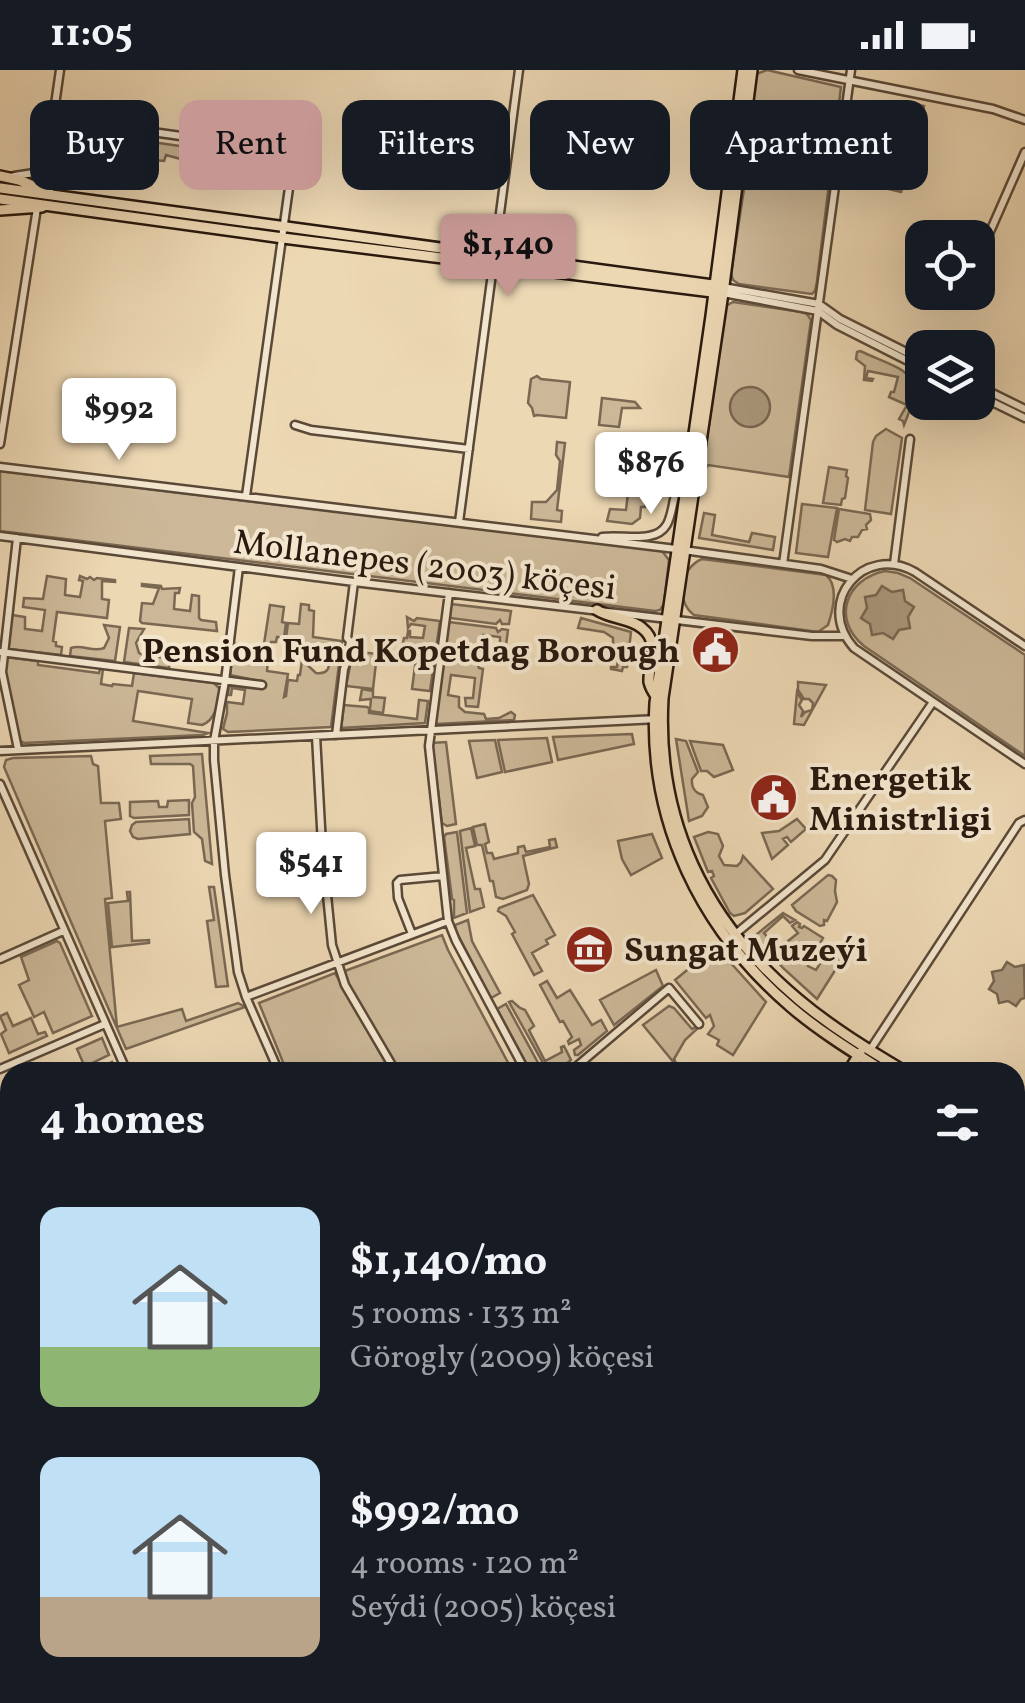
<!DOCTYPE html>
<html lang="en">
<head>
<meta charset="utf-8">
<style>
	:root { --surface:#171b24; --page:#20242c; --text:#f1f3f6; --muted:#9ea1a6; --accent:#c59692 }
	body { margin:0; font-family:Vollkorn,serif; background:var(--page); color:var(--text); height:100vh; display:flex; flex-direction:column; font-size:38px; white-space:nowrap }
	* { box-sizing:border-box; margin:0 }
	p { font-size:32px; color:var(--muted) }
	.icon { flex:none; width:55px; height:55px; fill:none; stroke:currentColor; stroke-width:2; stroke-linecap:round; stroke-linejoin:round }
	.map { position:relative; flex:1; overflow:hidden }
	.details { position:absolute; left:0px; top:992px; width:1025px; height:642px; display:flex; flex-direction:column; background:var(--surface); border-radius:30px 30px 0 0; box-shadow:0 10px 40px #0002 }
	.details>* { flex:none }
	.hud { position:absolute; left:30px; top:30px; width:965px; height:90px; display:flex; gap:20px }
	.controls { position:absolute; left:905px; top:150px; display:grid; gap:20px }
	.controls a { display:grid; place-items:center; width:90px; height:90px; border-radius:20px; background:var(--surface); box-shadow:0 10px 40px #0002; font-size:50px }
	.price { position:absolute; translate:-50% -85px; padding:0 22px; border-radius:10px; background:#fff; color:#222; font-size:32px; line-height:65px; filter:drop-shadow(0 2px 5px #0008) }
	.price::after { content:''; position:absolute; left:50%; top:60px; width:30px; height:22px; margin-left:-15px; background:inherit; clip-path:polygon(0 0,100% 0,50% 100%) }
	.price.current { background:var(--accent); color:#111 }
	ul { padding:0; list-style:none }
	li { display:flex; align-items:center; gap:30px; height:250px; padding:0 40px }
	li span { display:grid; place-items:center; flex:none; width:280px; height:200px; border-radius:20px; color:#555 }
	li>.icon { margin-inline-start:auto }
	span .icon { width:120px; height:120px; fill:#fffc; stroke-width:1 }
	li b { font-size:42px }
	h2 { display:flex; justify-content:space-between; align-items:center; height:120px; padding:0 40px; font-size:42px }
	.chip { padding:0 35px; border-radius:20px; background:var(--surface); box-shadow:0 10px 40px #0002; font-size:35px; line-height:90px }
	.chip.current { background:var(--accent); color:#111 }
	.status { display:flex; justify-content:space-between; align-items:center; height:70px; padding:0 50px; background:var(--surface); direction:ltr }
	.status svg { height:28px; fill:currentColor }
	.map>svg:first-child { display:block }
	.green { fill:#ccb898; stroke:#7a6853; stroke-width:2.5 }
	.water { fill:#aa977c; stroke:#766550; stroke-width:2.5 }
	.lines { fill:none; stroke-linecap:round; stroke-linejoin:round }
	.minor-casing { stroke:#5a4938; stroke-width:11 }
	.major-casing { stroke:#29190e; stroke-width:14 }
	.minor { stroke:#f3e6ce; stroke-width:6 }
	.major { stroke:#edd8b4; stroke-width:9 }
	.labels { text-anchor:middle; stroke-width:8; stroke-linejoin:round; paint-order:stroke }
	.street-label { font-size:35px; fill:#29190e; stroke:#f3e6ce }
	.poi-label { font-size:35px; font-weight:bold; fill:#29190e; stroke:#f3e6ce; text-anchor:start }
</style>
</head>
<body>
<div class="status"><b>11:05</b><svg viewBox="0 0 49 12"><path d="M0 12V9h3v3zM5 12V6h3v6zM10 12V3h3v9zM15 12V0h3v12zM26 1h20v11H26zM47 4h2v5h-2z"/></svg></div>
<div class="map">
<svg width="1025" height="1633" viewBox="0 0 1025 1633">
	<rect width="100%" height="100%" fill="#edd8b4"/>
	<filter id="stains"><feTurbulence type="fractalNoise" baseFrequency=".002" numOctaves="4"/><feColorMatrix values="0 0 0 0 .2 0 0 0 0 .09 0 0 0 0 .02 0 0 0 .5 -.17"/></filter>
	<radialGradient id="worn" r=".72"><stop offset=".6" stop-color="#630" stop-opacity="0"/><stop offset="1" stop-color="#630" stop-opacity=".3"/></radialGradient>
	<!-- green -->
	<path class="green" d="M767,0L841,17L817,211L815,221L812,224L739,214L733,210L731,204L744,119L743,101L756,4Z
		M903,32L924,36L921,47L915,46L908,72L914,74L901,122L889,119L898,84L893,82L896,74H901L907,52L900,49Z
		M138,70L194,78L190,102L187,101L188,91L166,85L164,91L155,90L151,115L129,111V82H137Z
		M198,79L240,85L237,101L213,98L211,105L194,102Z
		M733,232L802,242L807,244L811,250L789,407L708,395L702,404L726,236Z
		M860,281C906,302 927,300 904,355L903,351L899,349L907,335L889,327L891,322H894L898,307L868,301L866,308L873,309L872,311L864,310L865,296L856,289L857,282Z
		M537,306L541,309L570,312L566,348L537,345L534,346L532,338L528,333L531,309Z
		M602,328L635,332L640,338H622L619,357L599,355Z
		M886,359L902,368L891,444L865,440L873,372L876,366Z
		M557,372L565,373L557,440L562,441L561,452L531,449L532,432H546L557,420L560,391L556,385Z
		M829,397L847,400L846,406L848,408L845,428L842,429L841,435L823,433Z
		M0,401L662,481L669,490L664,534L660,540L655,541L0,461Z
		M639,401L646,402L645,406L651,407L645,437H641L640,448L632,454L607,451L610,439L626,440L628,423L637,414Z
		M802,434L837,438L828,487L796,483Z
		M839,439L870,444L871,450L866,455L867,459L862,460L858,467H852L850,471L845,469L837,472L834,470Z
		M704,443L715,445L712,465L749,472L752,463L775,467L773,480L699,468Z
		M702,489L826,505C839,516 833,540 828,555L818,562L694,545C675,531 680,498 702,489Z
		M885,501L898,503L910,508L1025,585V686L864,576C831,549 846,509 885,501Z
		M47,506L66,509L65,525L80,527L83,511L79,510L80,506L87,509L90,507L94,510L97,508L115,510V512L102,511V529L109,530L107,548L57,542L53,571L56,572V576L62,577L61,585L8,579L12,545L25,547V559L42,561L45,540L23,537L24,528L43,529Z
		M142,514L161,516L162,519L180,518L179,523H175L174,539L190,541L192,525L199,526V548L201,550L216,552L217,561L142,553L140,551L142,533L153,534L159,518L142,516Z
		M301,534L309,535V540L314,541L313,567L342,571L331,657L228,662L223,659L227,643V632L243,634L245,620L232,618L231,625H228L229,616L263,619L264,612L230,605L234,574H237V586L268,590L267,601L288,604L284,627L286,626L288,610L297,611L298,605H300L302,590L316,603C334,605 328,590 329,579L316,578L315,584L310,583L303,587L304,576L296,574V570L286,568L288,553L299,554Z
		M451,534L511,541L509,554H502L500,550L496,554L450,548Z
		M270,535L284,537L282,552L286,553L284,568L277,567L276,572H271L269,588L262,587Z
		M407,547L414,551L417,548L440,551L430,621L412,619L417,581L407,579L408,574L403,573L404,568H407L408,561H410V567L423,568L425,556L411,554L408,558Z
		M581,548L631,562L627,597H623L622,601L611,599V597H617L619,582L613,581V568L604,562L578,558Z
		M449,552L496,558L498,562L502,559L508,560L506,575H500V567L483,565L481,578L475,581L474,591L458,589V592L477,593L479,598L483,599L478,637L466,636L465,628H473L475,608L451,605L448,625L459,627V637L465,642L484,644L486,649L499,648L511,642L515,645L514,650L436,654L434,652Z
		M104,555L120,557L115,591L70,586L71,578C83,574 93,583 104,578L109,568Z
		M129,558L144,559L136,573L139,583C149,590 158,583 170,591L169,598L124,592Z
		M353,581L377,584L373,619L346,616Z
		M6,587L38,591V595L99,603L100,599H103L101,614L112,616L113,614L132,616L134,603L214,613L220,619C218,633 216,650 202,655L188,653L192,629L138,621L133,651L208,663L203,665L24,673L19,670L4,602Z
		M798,612L826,615L804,655L794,654L797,622L802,630L799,635L803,641L801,647L805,642L812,640L813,633L809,629H804L798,620Z
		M362,619L373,621V627L385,628L383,643L369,641V643L417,649L419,630L428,631L425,653L341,658L344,635L367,637L370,639L371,629L360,630Z
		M632,664L634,674L558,690L553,667Z
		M547,668L552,692L505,702L498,670Z
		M676,669L686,671L698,702L692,709C691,717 695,723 703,725L708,737L702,746L689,751Z
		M495,670L502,702L477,708L469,671Z
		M690,671L723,675L733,700L714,707L707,701H701Z
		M446,672L456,754L447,756L442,753L432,673Z
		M202,684L212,794L205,791L202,769L194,762L192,733L195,727L193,696L190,694H151L150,686Z
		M91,686L93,694L98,696L101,733H119L121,749L105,751L112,828L105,829L117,957L182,939L186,951L238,933L245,937L126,979L4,697L6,690L13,688Z
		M189,730V745L134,748L130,746V732L158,731L159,737H167L168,731Z
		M189,749L190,764L138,769L133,767L130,761L132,755L136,752Z
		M797,749L806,759L791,772L787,767L783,769L788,775L772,789L762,763L779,761Z
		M485,754L489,772L485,774L487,783H492L494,789L518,783V777L524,776L526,782L550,777L549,770L555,769L557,777L523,786L529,814L527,820L503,829L496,827L493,811H490L482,775H477L473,757Z
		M471,758L475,776L466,778L475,819H480L484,837L470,842L460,761Z
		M457,762L467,843L454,848V830L452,829L444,767L446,764Z
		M708,762L718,764L723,776L719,786L724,795L737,796L741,792L743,786L773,819L745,843L734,846L730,843L711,808L714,806L712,801L708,802L694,767Z
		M652,764L662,788L631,805L622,789L618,771Z
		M828,805L832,806L836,810L835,821L837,832L827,851L824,850V855L820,856L796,841L792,835Z
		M209,817H214L228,916L216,917L207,851L214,850Z
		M127,822H130L132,871L149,870V873L112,877L108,833L128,831Z
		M533,825L555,865L546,870L548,874L532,883L542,901L534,905L512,864L515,862L506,846L498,841L499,838Z
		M783,843L795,850L790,853L783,846L764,863L778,879L798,863L792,856L797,852L800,854L799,857L802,858L804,856L823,868L808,896L816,900L828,881L838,890L841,884L830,879L833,874L846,883L817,929L783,898L757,868V864Z
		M468,850L472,871L500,923L491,928L456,861L455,855Z
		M442,865L448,880L513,1002H399L342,902Z
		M57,871L60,873L92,946L53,963L44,942L34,947L19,915L29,910L21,887Z
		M713,879L720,881L766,932L733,985L717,975L719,970L708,964L714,956L710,945L706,948L675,910Z
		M656,900L663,916L614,955L600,930Z
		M335,903L391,1002H287L259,933Z
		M547,911L557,928L570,920L592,955L601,950L607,961L578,985H575L574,980L581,975L579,969L569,974L568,971L572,967L563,951L560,952L540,915Z
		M512,931L520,938L525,940L534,956L529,960L545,991L562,982L561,977L564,976L571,990L556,1002H548L509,932Z
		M506,934L543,1002H531L497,939Z
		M669,936L674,938L692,959L697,956L698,958L685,970L674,989L677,995L674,1002H666L675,994L643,955Z
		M7,943L13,956L31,948L38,964L45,962L47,966L9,983L1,964L6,960L0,946Z
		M102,968L109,985L88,995L92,1002L112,992L117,1002H87L77,979Z
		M493,1625H824L822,1633H488Z"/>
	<!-- water -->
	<path class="water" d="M730 337a20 20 0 1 1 40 0a20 20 0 1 1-40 0Z
		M882,516L892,522L903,520L905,531L914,537L908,547L910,558L899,560L893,569L883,563L872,565L870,554L861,548L867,538L865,527L876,525Z
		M1007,892L1015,897L1024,895L1025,928L1021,929L1016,936L1008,931L999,933L997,924L989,919L994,911L992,902L1002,900Z"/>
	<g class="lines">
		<defs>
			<path id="minor" d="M798,0L993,39L1025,50
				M53,48L294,82L246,426
				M14,106L34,103L47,90
				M50,122C44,111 50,101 47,90L60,0
				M978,189L1025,82
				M723,217L819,234L840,249L922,290
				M723,223L818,241L837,255L922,298
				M978,316L1025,339
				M978,325L1025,348
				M295,355L311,360L469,379
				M0,374L37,138
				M0,397L676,479L821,499L852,509
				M459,452L519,0
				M0,466L354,512L812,566H845
				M602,467C619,465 635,469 649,466C673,462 670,440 676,422C678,415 683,408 687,401
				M17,468L2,602L18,679
				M783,494L851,0
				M894,494L910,369
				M239,497L225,611L214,671V690L225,805L238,902L246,927L279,1002
				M449,523L429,676L448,851L456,871L526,1002
				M1025,576L915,502C863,473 814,533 854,578L1025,694
				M0,582L262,615
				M336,665L344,599L347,591L350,571L347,568L354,512
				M316,666L322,775L332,875L345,915L396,1002
				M0,681L658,649
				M0,714L127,1002
				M412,864L398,828L397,813L400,810L443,806
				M733,866L825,790L933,632
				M0,889L63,861
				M246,927L448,851
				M870,980L1019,753L1025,750
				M0,999L105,954
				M570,1002L669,918L699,954
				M0,1173L10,1197
				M0,1294L10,1317
				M0,1355L10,1378
				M0,1403L10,1399
				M85,1633L103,1625"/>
			<path id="major" d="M743,0L711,246L655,633C648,752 701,860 791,937C819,961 853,982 885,1002
				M752,0L723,223L663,628C656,750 705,851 798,929C831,957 869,980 906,1002
				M0,106L19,110L45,121
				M0,118L720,216
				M0,129L283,168L720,223
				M0,140L42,137
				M597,540C611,549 630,548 642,558C661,573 648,592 649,612C650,616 653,622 656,626
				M848,1002L860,983
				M1015,1070L1025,1076
				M1015,1085L1025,1091
				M1015,1150L1025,1132
				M1015,1178L1025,1161
				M0,1209L10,1232
				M0,1255L10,1278
				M176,1625L183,1633
				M197,1625L204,1633
				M450,1633L455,1625
				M473,1633L478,1625
				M834,1633L836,1625
				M850,1633L853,1625"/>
		</defs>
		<!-- minor casing -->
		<use href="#minor" class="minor-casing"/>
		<!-- major casing -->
		<use href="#major" class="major-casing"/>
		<!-- minor -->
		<use href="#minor" class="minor"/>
		<!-- major -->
		<use href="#major" class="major"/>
	</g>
	<!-- icons -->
	<defs>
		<symbol id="civic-disc" viewBox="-11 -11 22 22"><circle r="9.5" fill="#8f2418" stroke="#f3e6ce"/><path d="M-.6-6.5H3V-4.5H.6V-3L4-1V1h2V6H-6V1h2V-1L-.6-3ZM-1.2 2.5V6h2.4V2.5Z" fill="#fff"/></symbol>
		<symbol id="museum-disc" viewBox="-11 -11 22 22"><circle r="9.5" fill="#8f2418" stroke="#f3e6ce"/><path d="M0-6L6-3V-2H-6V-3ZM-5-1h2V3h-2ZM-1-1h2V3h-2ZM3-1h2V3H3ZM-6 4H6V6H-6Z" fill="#fff"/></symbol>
	</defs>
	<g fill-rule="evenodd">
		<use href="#civic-disc" x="688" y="552" width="55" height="55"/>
		<use href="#civic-disc" x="746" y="700" width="55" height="55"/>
		<use href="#museum-disc" x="562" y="852" width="55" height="55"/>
	</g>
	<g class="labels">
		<!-- street labels -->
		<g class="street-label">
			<text transform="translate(425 494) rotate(7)" y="12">Mollanepes (2003) köçesi</text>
		</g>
		<!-- poi labels -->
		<g class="poi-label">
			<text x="680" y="592" text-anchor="end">Pension Fund Kopetdag Borough</text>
			<text x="809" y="720">Energetik<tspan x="809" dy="40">Ministrligi</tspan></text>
			<text x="624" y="891">Sungat Muzeýi</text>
		</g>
	</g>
	<rect width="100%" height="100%" filter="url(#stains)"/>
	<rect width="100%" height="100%" fill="url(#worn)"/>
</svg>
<div class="controls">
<a><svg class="icon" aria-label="locate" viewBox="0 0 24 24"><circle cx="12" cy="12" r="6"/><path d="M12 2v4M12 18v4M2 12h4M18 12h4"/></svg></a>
<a><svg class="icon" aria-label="layers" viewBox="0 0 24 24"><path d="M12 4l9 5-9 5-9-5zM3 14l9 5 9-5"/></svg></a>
</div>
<b class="price current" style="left:508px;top:229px">$1,140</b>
<b class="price" style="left:119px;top:393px">$992</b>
<b class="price" style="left:651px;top:447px">$876</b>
<b class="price" style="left:311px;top:847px">$541</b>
<div class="hud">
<a class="chip">Buy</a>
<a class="chip current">Rent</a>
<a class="chip">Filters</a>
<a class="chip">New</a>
<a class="chip">Apartment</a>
</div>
<section class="details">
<h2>4 homes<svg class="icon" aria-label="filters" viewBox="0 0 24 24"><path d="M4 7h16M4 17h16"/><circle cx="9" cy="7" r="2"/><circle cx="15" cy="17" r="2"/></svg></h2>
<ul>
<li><span style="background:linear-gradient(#bfe0f5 70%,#8fb573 0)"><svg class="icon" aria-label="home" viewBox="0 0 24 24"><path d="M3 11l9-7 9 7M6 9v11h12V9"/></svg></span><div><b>$1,140/mo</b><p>5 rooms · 133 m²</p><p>Görogly (2009) köçesi</p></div></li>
<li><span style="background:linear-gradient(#bfe0f5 70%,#b9a48a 0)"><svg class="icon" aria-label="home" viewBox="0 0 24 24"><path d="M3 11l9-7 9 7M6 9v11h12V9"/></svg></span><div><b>$992/mo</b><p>4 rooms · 120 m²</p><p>Seýdi (2005) köçesi</p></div></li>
</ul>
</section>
</div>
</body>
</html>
